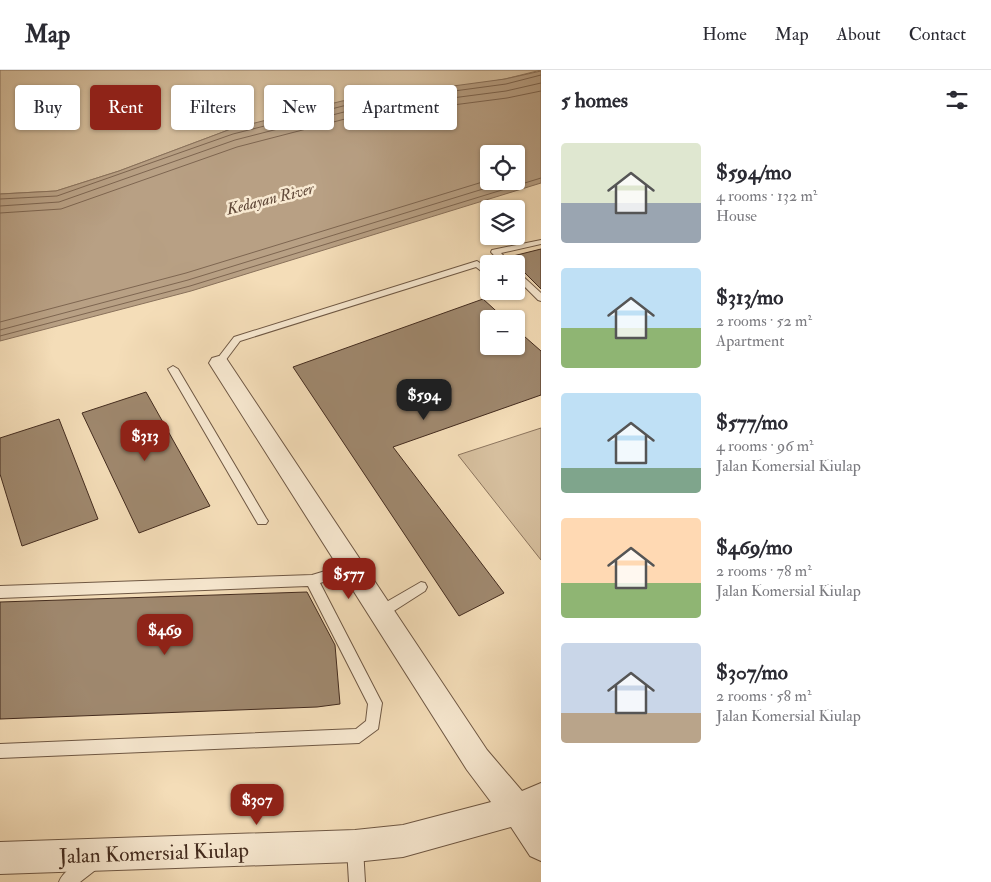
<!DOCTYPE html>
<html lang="en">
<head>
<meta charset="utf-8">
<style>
	:root { --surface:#fff; --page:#f7f7f7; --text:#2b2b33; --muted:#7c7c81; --line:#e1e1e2; --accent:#8f2418 }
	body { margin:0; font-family:"IM FELL Double Pica",serif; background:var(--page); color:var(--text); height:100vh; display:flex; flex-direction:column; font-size:19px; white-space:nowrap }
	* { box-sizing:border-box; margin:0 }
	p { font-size:16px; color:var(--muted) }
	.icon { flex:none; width:28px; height:28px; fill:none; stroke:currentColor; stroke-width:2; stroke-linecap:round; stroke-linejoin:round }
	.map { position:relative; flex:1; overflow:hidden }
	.details { display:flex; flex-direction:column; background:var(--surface); width:450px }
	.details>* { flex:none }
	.top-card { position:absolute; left:15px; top:15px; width:450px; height:45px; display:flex; gap:10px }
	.fabs { position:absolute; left:480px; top:75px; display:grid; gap:10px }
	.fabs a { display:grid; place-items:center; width:45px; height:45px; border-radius:5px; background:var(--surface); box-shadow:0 1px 4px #0004; font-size:25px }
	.price { position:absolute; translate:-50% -42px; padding:0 11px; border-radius:10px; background:var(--accent); color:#fff; font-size:16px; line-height:32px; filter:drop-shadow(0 1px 2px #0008) }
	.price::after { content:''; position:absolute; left:50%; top:30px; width:15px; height:11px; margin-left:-8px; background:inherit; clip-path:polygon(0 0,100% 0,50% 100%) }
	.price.active { background:#222; color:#fff }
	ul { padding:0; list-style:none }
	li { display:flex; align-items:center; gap:15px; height:125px; padding:0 20px }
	li span { display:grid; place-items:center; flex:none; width:140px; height:100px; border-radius:5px; color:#555 }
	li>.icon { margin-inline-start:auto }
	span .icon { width:60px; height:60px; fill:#fffc; stroke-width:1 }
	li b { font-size:21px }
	h2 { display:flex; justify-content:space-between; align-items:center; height:60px; padding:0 20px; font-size:21px }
	.pill { padding:0 18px; border-radius:5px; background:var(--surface); box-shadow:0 1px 4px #0004; font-size:18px; line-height:45px }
	.pill.active { background:var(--accent); color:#fff }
	header { display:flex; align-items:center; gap:30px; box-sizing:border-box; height:70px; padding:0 25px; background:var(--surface); border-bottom:1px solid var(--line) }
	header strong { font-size:24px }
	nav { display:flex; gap:28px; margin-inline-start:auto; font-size:18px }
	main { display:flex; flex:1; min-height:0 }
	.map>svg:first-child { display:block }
	.green { fill:#d6bf9e; stroke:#8c755e }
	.water { fill:#b8a084; stroke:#89715b; fill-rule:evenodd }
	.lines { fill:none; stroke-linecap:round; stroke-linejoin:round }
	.shore { stroke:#7e6651; stroke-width:1 }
	.building { fill:#9f886e; stroke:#432b1e }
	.service-casing { stroke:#6f5844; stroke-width:2 }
	.minor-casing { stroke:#6f5844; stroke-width:2 }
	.service { fill:#f8e9d1; fill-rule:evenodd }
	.minor { fill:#f8e9d1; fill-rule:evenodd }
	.labels { text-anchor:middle; stroke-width:5; stroke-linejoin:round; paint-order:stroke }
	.far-water-label { font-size:16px; font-style:italic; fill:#604838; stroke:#f8e9d1 }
	.near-street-label { font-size:21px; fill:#432b1e; stroke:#f8e9d1 }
</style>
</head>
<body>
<header>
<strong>Map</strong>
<nav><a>Home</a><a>Map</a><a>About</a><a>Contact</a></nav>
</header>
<main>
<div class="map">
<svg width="541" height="812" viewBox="0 0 541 812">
	<rect width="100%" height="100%" fill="#f4ddb8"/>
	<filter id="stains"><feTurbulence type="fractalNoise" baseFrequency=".004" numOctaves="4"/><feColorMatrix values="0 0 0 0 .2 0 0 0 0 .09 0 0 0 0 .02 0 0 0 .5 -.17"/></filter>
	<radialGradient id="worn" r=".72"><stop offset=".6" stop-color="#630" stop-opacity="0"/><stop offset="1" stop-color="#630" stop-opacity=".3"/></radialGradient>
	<!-- green -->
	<path class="green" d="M0,0H541L505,9L231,59L119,101L56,121L0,124Z
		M541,358V490L458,385Z"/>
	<!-- water -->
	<path class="water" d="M541,1V113L191,221L0,271V124L56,121L119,101L231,59L342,31L505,9ZM489,84H516V111H489Z"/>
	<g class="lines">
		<!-- shore -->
		<path class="shore" d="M0,129L57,126L233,64L343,36L506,14L541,5
			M0,136L59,132L235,70L344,42L506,21L541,13
			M0,143L61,139L237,77L345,49L507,28L541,21
			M0,252L186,203L489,110
			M0,260L188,210L509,111
			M0,266L190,216L541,108"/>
	</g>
	<!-- building -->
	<path class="building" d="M541,179V219L509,187Z
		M483,229L505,249H489V276H516V259L541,281V325L393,377L504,523L459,546L293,297Z
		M146,322L210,436L139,463L82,343Z
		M59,349L98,449L22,476L0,404V368Z
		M307,522L335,575L340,634L317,637L0,649V532Z"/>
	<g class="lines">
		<defs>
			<path id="service" d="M541,170V174L501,183L511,194H502L491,182L492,180Z
				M477,191L489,199V207L476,197L240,271L222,295L219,296L214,293L234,267Z
				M516,200L541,223V231L538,230L516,208Z
				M173,296L178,299L266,448L268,451L266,454H258L168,299Z
				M352,493L356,494L358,498L356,502L320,513L382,633L378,659L359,673L0,688V674L356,659L366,651L368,634L308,516L0,528V516L312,505Z
				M421,512L425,513L427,517L425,521L386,546L381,548L376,546L375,542L376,538Z
				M355,770L361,772L363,778L365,812H349L347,778L349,772Z
				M92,784L98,786L100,792L98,798L80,812H59C63,801 81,789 92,784Z"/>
			<path id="minor" d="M219,286L226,288L487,680L522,721L541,713V791L530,786L511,757L403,787L355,792L0,804V772L355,760L403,755L491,732L467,700L209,293L212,288Z"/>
		</defs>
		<!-- service casing -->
		<use href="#service" class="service-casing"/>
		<!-- minor casing -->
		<use href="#minor" class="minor-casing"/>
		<!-- service -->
		<use href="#service" class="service"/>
		<!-- minor -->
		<use href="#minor" class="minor"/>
	</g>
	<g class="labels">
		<!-- far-water labels -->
		<g class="far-water-label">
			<text transform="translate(270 128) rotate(-14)" y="6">Kedayan River</text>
		</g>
		<!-- near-street labels -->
		<g class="near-street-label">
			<text transform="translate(154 783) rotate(-2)" y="7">Jalan Komersial Kiulap</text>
		</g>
	</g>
	<rect width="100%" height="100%" filter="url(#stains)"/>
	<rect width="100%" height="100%" fill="url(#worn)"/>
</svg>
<div class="fabs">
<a><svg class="icon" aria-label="locate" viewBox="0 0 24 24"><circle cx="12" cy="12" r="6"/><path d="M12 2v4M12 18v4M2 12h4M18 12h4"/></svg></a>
<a><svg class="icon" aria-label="layers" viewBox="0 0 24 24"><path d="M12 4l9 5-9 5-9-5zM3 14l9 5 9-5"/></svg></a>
<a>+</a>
<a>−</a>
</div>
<b class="price active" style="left:424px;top:351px">$594</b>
<b class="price" style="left:145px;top:392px">$313</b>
<b class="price" style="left:349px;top:530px">$577</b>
<b class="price" style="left:165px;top:586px">$469</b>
<b class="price" style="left:257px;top:756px">$307</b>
<div class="top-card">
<a class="pill">Buy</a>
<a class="pill active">Rent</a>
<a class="pill">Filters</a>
<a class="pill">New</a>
<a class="pill">Apartment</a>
</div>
</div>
<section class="details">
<h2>5 homes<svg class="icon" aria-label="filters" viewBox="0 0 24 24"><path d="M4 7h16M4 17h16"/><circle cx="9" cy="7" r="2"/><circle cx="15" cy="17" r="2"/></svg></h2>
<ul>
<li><span style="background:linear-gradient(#dfe7d0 60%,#9aa5b1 0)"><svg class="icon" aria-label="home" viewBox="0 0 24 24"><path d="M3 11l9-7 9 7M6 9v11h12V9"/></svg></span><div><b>$594/mo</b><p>4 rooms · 132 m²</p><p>House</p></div></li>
<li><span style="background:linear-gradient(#bfe0f5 60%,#8fb573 0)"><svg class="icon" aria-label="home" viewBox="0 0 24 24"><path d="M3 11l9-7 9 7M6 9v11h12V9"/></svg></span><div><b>$313/mo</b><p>2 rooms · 52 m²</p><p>Apartment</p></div></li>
<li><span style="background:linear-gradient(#bfe0f5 75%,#7fa58c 0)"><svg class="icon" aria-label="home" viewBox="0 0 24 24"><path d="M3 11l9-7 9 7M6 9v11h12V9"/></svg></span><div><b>$577/mo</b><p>4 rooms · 96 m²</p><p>Jalan Komersial Kiulap</p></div></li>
<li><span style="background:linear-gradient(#ffd9b3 65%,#8fb573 0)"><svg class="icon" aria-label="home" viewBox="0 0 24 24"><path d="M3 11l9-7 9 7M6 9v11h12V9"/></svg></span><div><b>$469/mo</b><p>2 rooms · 78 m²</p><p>Jalan Komersial Kiulap</p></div></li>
<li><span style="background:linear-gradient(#c9d6e8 70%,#b9a48a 0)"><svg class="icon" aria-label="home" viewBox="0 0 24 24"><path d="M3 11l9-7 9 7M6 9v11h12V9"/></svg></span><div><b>$307/mo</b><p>2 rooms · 58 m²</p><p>Jalan Komersial Kiulap</p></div></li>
</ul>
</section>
</main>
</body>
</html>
